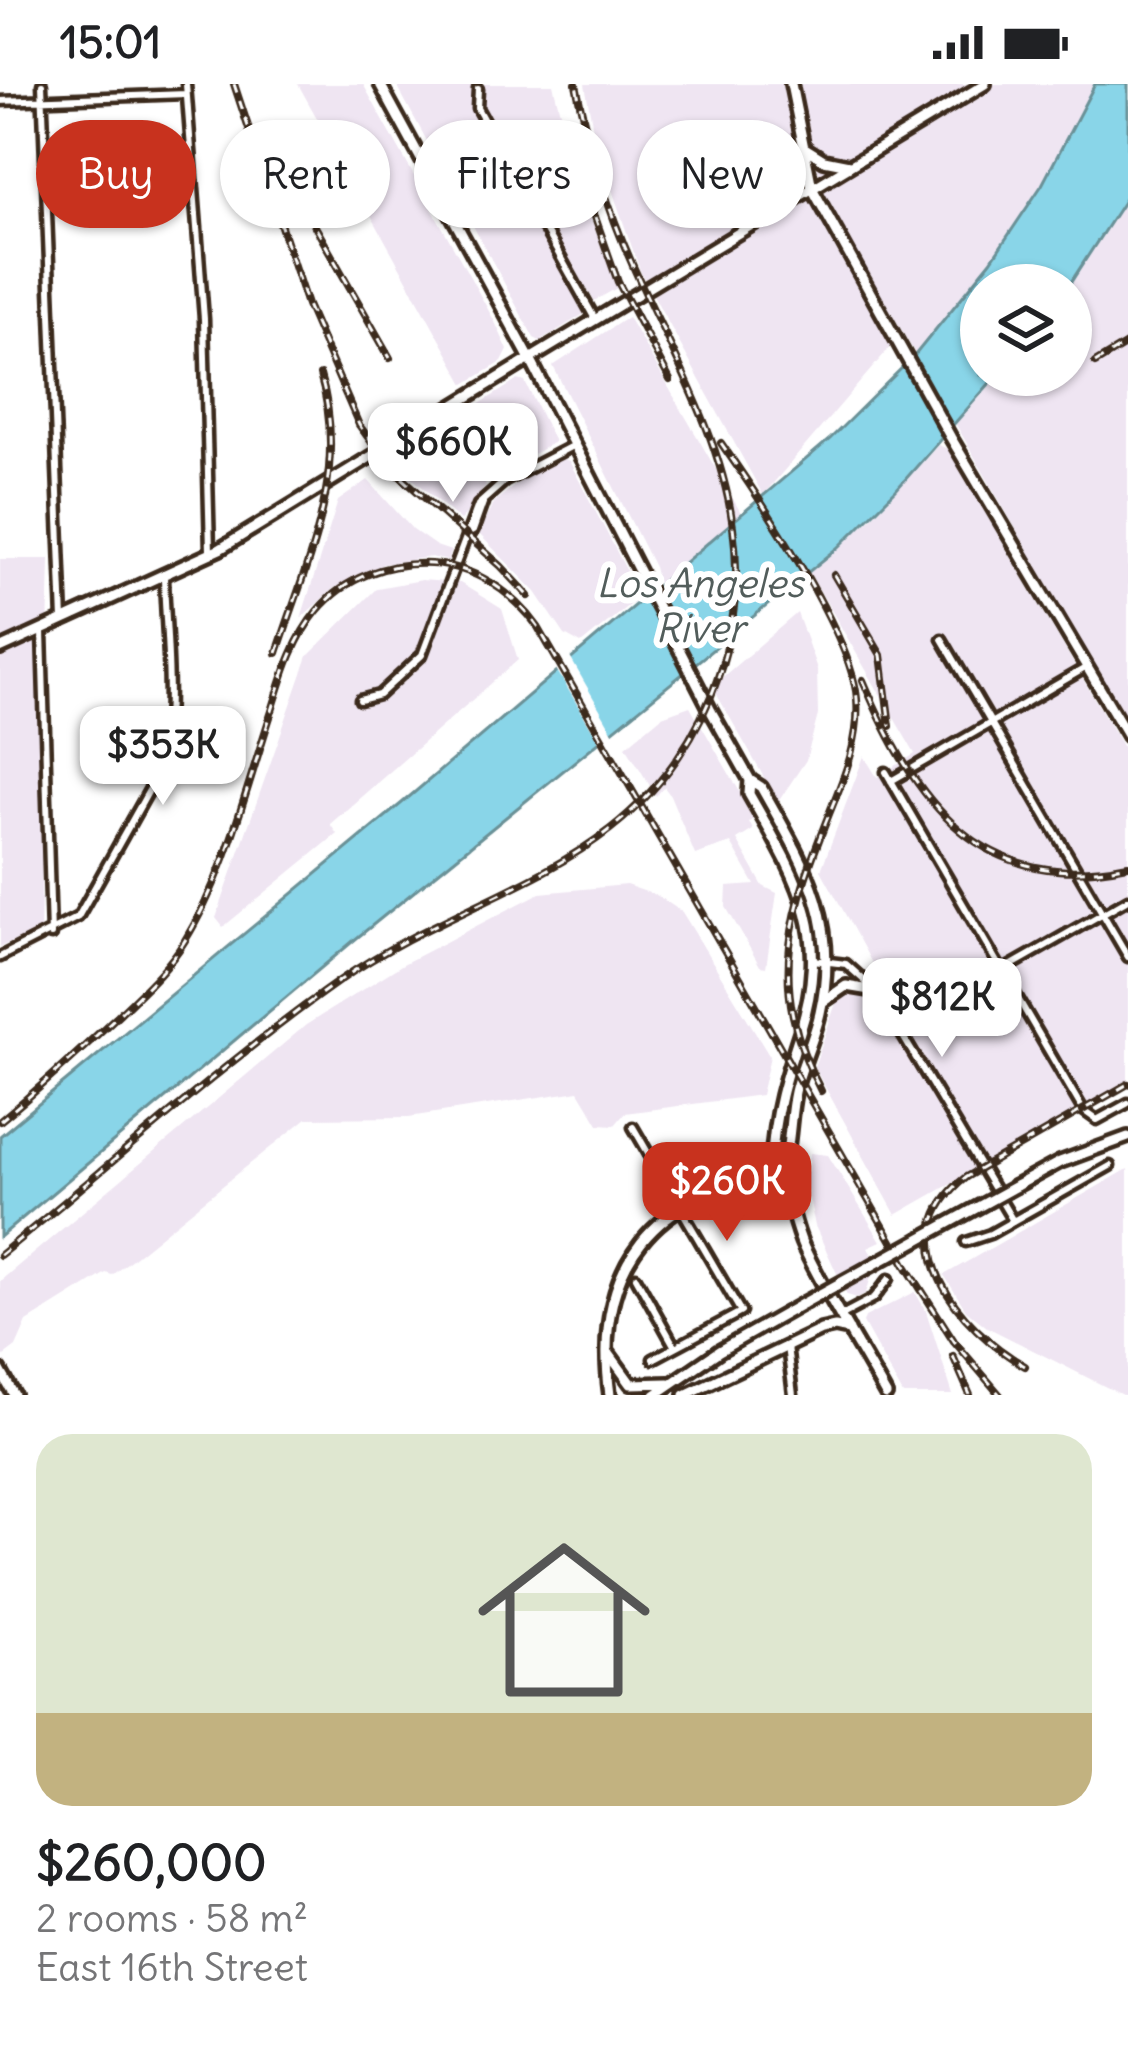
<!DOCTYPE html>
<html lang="en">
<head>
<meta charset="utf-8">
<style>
	:root { --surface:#fff; --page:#f6f6f6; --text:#202124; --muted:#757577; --accent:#c8321e }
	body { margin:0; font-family:Delius,sans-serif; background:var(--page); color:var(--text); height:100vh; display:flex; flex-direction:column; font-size:45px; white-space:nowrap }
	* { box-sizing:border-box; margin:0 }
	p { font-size:39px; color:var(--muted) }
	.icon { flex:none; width:66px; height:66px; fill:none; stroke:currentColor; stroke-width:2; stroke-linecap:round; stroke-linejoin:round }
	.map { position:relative; height:1311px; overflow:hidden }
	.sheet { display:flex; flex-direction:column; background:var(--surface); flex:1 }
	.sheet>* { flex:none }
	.top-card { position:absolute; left:36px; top:36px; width:1056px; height:108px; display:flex; gap:24px }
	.buttons { position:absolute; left:960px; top:180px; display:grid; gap:24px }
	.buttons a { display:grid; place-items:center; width:132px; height:132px; border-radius:50%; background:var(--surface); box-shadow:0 3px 9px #0004; font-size:60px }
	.price { position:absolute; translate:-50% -102px; padding:0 27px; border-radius:24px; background:#fff; color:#222; font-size:39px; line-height:78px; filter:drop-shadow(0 3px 6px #0008) }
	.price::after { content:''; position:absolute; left:50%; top:72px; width:36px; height:27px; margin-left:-18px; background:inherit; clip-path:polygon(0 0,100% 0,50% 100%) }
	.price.on { background:var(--accent); color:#fff }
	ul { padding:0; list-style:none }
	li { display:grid; align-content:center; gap:24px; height:636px; padding:0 36px }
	li span { display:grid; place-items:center; height:372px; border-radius:36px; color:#555 }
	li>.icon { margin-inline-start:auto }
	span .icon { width:216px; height:216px; fill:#fffc; stroke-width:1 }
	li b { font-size:51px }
	.chip { padding:0 42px; border-radius:54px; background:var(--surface); box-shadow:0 3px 9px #0004; font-size:42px; line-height:108px }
	.chip.on { background:var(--accent); color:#fff }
	.status { display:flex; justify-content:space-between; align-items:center; height:84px; padding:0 60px; background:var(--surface); direction:ltr }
	.status svg { height:33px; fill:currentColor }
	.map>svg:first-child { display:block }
	.built { fill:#efe5f2; fill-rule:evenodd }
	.water { fill:#89d5e8; stroke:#6a9197; stroke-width:3 }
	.pier { fill:#fff }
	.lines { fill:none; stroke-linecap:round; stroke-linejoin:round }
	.street-casing { stroke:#3b2a1e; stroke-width:15 }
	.secondary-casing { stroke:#3b2a1e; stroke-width:18 }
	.primary-casing { stroke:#3b2a1e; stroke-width:18 }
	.street { stroke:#fff; stroke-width:6 }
	.secondary { stroke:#fff; stroke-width:9 }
	.primary { stroke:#fff; stroke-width:9 }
	.rail-casing { stroke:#3b2a1e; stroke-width:8 }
	.rail { stroke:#fff; stroke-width:3; stroke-dasharray:9; stroke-linecap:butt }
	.secondary-bridge-casing { stroke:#3b2a1e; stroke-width:18; stroke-linecap:butt }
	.secondary-bridge { stroke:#fff; stroke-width:9 }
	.labels { text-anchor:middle; stroke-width:12; stroke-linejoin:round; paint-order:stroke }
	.water-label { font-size:39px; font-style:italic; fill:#525d5b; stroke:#fff }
</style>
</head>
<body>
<div class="status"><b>15:01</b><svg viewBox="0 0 49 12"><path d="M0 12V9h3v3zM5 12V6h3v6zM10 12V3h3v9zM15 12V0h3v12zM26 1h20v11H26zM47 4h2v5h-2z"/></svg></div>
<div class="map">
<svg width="1128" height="1311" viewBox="0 0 1128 1311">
	<rect width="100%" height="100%" fill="#fff"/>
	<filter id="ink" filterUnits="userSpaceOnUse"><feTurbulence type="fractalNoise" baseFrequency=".00833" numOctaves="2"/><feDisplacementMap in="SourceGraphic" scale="24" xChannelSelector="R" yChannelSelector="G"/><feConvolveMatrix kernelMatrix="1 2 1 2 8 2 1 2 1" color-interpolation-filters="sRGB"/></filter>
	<g filter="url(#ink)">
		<!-- built -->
		<path class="built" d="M298,0H363L495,238L508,266L502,278L465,300Z
			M396,0H553L577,97L617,204L594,217L573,181L561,187L584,230L540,257L534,254Z
			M585,0H785L809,114L892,261L763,411L641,189L595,57Z
			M798,0H1128V640L824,111ZM981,201H1071V291H981Z
			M628,233L744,434L658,500L654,483L553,282Z
			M518,296L525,298L554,358L513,382L478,321Z
			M450,339L486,401L461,437L394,378Z
			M938,361L948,365L1128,672V999L896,1131L814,983L837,916L854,909L866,912L884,901L821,786L864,672L877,693L915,670L809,488L870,435Z
			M563,375L569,377L640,512L581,560L565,551L536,508L478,449L495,417L522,396Z
			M368,396L413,446L436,462L451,467L448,477L431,473L383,480L334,504L301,534L338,417Z
			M0,475H50L40,846L0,863Z
			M421,496L460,499L502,525L518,576L330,740L337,750L223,843L216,834L308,572L377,504Z
			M797,529L817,585L818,631L806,676L778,718L712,602Z
			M690,622L755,734L749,738L753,746L737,756L763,802L777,809L766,883L760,882L726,823L727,803L755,801L731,759L695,771L670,711L664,703L656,712L626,662L662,632Z
			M626,801L658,812L682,828L770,972L761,1011L625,1029L615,1041L599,1040L579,1007L409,1033L307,1034L112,1191L106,1189L27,1238L16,1263L0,1275V1197L306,941L403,880L540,809Z
			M810,1069L828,1071L881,1157L868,1163L880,1185L871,1193L866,1209L857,1214L847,1211L815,1142L804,1090L809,1086Z
			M1128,1085V1311H1122L987,1243L966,1226L944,1191Z
			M915,1208L926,1227L953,1311H903L863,1239L865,1233Z"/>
		<!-- water -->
		<path class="water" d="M1095,0H1128V110L1069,201H981V291H997L896,406L838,464L358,853L0,1153V1052L402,719L830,355L915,271L991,177L1042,101Z"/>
		<!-- pier -->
		<path class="pier" d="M567,568L616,653L603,664L553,580Z"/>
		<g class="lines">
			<defs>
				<path id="street" d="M42,0L63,537
					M186,0L204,235L210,467
					M478,5L477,24L595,235
					M0,17L186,10
					M466,451L473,447L483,419
					M42,548L51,851
					M942,555L1128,873
					M360,616L379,611L422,571L478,421L505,397L574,361
					M886,688L1083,1026L1097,1036L1128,1019
					M891,697L1087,583
					M0,873L78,833L157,692C178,637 165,551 164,491
					M813,876L846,880L876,907L1013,1137
					M900,945L1128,815
					M633,1043L741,1228L653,1275
					M966,1158L990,1150L1110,1082
					M636,1193L675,1263
					M842,1231L874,1214L889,1195
					M787,1262L793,1311"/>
				<path id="secondary" d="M791,0L812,104L951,354L1128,652
					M805,64L824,76L849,81
					M530,275L985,0
					M1016,1102L1060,1078L1128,1053
					M607,1267L631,1300L669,1299
					M0,1286L14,1311
					M610,1311C592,1182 654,1108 781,1090
					M655,1311L719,1267L804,1219"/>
				<path id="primary" d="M380,0L530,275L711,627L750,696L761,703C804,779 841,837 820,929C814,956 801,981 795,1008C789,1035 791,1064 781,1090
					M0,565L220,465L530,275
					M750,696L749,710C798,796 832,847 800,948C786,991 773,1031 772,1076C789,1101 791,1136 804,1164C828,1214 859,1262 886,1311
					M824,917L846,902L876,907
					M685,1311L821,1246L835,1243L849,1246"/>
			</defs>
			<!-- street casing -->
			<use href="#street" class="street-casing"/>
			<!-- secondary casing -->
			<use href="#secondary" class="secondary-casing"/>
			<!-- primary casing -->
			<use href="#primary" class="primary-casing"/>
			<!-- street -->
			<use href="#street" class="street"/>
			<!-- secondary -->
			<use href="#secondary" class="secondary"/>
			<!-- primary -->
			<use href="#primary" class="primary"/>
			<defs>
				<path id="rail" d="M234,0L307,221L359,341L389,382L501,482L529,512
					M263,51L390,274
					M577,82L618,198L670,296
					M1095,279L1128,259
					M721,359C760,415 852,550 857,615C860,652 847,686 833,720C791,825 764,900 821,1007
					M834,491L881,571L890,642
					M277,569C307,477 350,388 320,291
					M863,596C914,717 981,812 1128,781
					M0,1037C40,1004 78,969 116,933C140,909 166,887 184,858C227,789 246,704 272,627C283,592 293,556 317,527C345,493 388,478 431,480C475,482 513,508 538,543L908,1185L954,1257L1000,1311
					M0,1171C113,1080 220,981 339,897C478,799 637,790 711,612C733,558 741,501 733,443C721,350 670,266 633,182C607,123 588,63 576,0
					M953,1272L970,1311
					M1025,1282C959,1245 886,1156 966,1093L1128,1000"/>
			</defs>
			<!-- rail casing -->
			<use href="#rail" class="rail-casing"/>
			<!-- rail -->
			<use href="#rail" class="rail"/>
			<defs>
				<path id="secondary-bridge" d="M804,1219L1016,1102"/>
			</defs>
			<!-- secondary-bridge casing -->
			<use href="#secondary-bridge" class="secondary-bridge-casing"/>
			<!-- secondary-bridge -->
			<use href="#secondary-bridge" class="secondary-bridge"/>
		</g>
	</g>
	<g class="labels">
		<!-- water labels -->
		<g class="water-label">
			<text x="700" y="513">Los Angeles<tspan x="700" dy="45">River</tspan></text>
		</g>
	</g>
</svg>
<div class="buttons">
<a><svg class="icon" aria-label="layers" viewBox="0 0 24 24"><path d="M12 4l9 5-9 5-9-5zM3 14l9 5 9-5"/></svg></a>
</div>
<b class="price" style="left:453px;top:421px">$660K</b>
<b class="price" style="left:163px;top:724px">$353K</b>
<b class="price" style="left:942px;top:976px">$812K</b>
<b class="price on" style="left:727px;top:1160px">$260K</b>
<div class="top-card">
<a class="chip on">Buy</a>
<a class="chip">Rent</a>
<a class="chip">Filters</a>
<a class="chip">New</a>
</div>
</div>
<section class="sheet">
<ul>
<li><span style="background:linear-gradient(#dfe7d0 75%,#c2b280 0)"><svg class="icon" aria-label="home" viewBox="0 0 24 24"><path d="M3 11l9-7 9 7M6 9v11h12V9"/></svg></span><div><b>$260,000</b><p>2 rooms · 58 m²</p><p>East 16th Street</p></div></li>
</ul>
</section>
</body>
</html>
